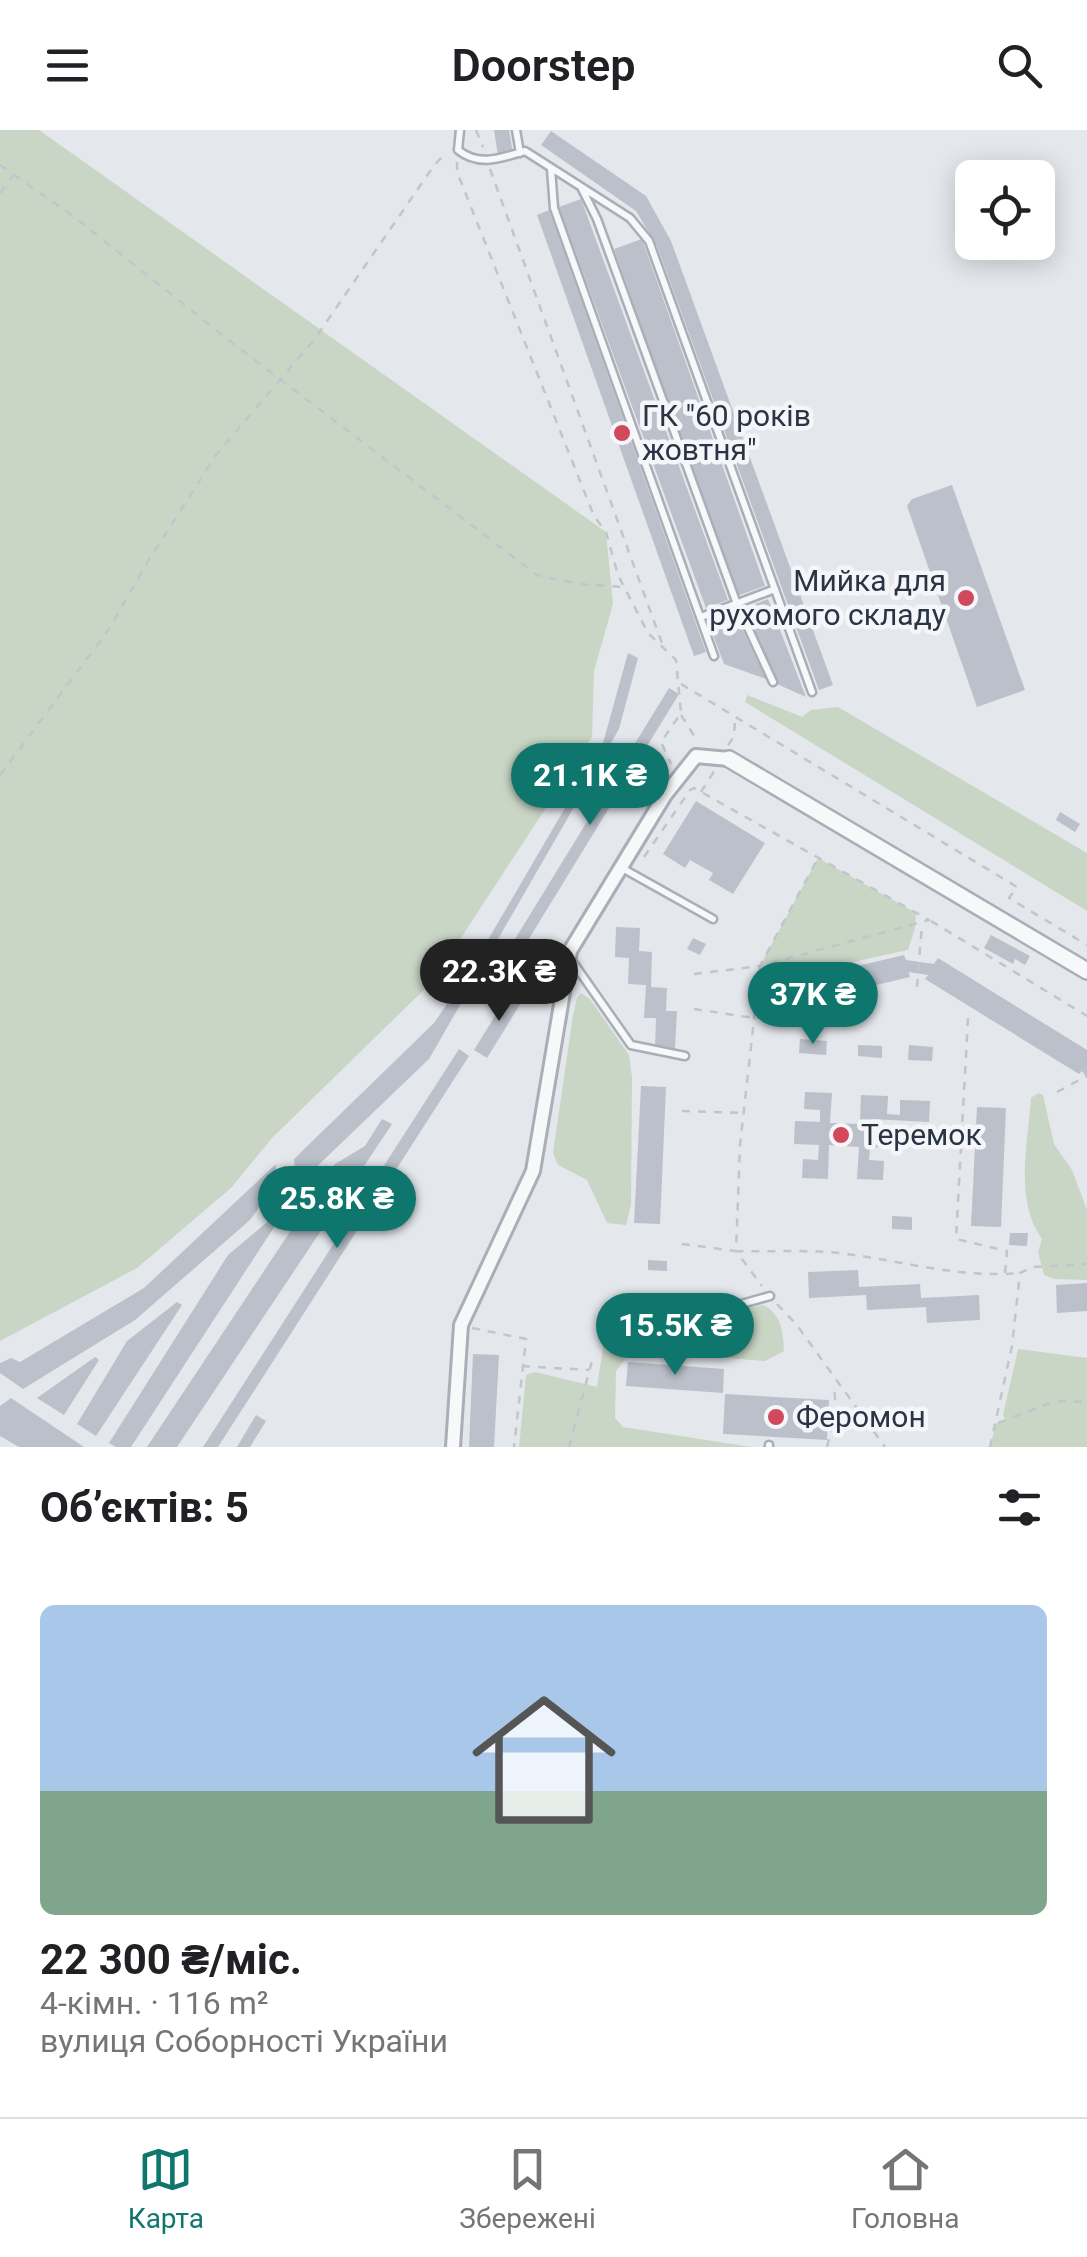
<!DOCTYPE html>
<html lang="uk">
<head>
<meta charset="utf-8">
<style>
	:root { --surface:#fff; --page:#f2f2f2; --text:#202124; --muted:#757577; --line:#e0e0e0; --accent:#0f766e }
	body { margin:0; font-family:Roboto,sans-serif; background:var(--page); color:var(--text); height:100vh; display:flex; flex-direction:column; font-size:38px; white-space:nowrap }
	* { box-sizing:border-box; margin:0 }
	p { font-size:32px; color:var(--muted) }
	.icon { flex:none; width:55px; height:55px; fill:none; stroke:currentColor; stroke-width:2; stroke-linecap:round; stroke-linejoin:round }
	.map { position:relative; height:1317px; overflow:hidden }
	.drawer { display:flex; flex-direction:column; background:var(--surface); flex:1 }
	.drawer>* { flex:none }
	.tools { position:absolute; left:955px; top:30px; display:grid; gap:20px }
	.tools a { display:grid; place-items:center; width:100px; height:100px; border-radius:15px; background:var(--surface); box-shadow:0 5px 25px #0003; font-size:50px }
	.price { position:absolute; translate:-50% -85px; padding:0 22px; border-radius:35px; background:var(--accent); color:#fff; font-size:32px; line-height:65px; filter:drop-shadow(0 2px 5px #0008) }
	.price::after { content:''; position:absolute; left:50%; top:60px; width:30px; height:22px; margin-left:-15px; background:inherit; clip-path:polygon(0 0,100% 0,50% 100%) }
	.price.on { background:#222; color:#fff }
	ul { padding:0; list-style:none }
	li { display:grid; align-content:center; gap:20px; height:530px; padding:0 40px }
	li+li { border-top:2px solid var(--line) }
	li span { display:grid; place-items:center; height:310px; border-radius:15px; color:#555 }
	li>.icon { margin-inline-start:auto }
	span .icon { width:180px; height:180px; fill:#fffc; stroke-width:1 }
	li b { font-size:42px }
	h2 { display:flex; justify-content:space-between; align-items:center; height:120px; padding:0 40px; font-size:42px }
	header { display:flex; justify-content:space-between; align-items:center; height:130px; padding:0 40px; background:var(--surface); font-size:45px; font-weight:600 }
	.tab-bar { display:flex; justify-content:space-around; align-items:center; height:140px; border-top:2px solid var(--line); background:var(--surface); font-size:28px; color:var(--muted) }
	.tab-bar a { display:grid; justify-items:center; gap:5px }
	.tab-bar .on { color:var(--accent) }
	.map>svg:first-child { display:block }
	.green { fill:#c9d6c5 }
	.building { fill:#bbc0ca }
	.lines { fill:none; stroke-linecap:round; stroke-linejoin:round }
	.service-casing { stroke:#a9aeb7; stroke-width:11 }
	.minor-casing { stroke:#a9aeb7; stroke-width:18 }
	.tertiary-casing { stroke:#a9aeb7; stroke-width:20 }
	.path { stroke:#c2c5cb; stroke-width:2.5; stroke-dasharray:8 8; stroke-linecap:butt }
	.service { stroke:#f7f8fa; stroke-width:6 }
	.minor { stroke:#f7f8fa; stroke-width:12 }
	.tertiary { stroke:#f7f8fa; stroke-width:15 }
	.poi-dot { fill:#d1495b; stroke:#f4f6f9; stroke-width:4 }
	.labels { text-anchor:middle; stroke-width:9; stroke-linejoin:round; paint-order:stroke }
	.poi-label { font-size:30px; fill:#2b3445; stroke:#f4f6f9; text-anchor:start }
</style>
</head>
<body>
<header><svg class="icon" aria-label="menu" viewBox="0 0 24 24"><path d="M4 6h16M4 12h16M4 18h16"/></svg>Doorstep<svg class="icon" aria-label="search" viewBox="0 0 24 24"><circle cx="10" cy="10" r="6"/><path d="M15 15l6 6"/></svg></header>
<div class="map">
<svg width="1087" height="1317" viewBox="0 0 1087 1317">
	<rect width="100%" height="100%" fill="#e4e7ec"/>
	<!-- green -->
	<path class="green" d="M0,0H39L606,402L613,474L594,541L592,607L433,851L272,1008L231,1058L137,1138L0,1211Z
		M747,565L802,587L811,580L838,577L1087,723V781L745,572Z
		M818,728L916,783L915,798L908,820L794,845L760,836Z
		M581,863L590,869L629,925L632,947L631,1075L626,1095L607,1093L587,1050L558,1035L553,1023L573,885L577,868Z
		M1038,963L1043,965L1054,1014L1072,1040L1087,1080V1150L1054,1149L1044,1145L1038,1122L1042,1109C1014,1070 1028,1013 1031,968Z
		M763,1175C782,1184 783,1203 784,1221L765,1231L646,1221L626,1228L616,1241L615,1288L623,1297L751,1317H519L526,1245L535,1242L597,1257L607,1191L722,1184Z
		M1018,1219L1087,1228V1317H990L996,1294L1005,1290L1003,1285Z"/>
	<!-- building -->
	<path class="building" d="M494,0H509L513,24L498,26Z
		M551,1L646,66L671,111L833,555L819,560L657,116L636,81L541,15Z
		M581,69L728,470L706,478L559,77Z
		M549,80L706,522L694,526L537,85Z
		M642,109L765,456L737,466L614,119Z
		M952,355L1025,560L977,577L907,376L912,369Z
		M768,469L806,567L777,554L745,478Z
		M734,482L766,549L724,534L709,494Z
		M628,523L638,528L619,599L429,929L308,1045L131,1317H116L109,1313L228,1125L272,1088L296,1050L294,1029L434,893L472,837L603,613Z
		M669,558L679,564L511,838L501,832Z
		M696,671L765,713L733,764L709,750L713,743L690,730L685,738L663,724Z
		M1060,682L1080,694L1075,702L1056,690Z
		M616,797L640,798L639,821L652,822L651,857L667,858L666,881H677L675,918L655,917L656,888H644L646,855L628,854L629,828L615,827Z
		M991,805L1030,826L1025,835L1015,829L1013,834L984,818Z
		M693,808L706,814L700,825L687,819Z
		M904,825L906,830L934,834L938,828L1087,920V948L1082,941L1079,944L925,849L928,845L909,842L910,847L779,878L773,856Z
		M511,860L524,868L487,928L474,920Z
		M800,909L827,911L826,925L799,923Z
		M858,915L882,916V928L858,926Z
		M909,915L933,917L932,931L908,930Z
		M459,919L469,926L218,1317H203Z
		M641,956L666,957L660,1094L634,1093Z
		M805,962L832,963L830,993L860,994L861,965L888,966L887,984L900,985V970L930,971L929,992L871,989V995H889L888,1018L870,1017L869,1030L884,1031L883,1050L857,1049L859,1017L829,1015L828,1049L802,1048L803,1029L818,1030L819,1015L794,1014L795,991L820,992V980L804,979Z
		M977,977L1006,978L1001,1097L971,1096Z
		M382,989L392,994L177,1317H147L335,1034L365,1016Z
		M276,1034V1054L250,1090L135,1190L23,1259L0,1243V1233L11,1228L20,1232L144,1158Z
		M892,1086L912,1087V1100L892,1099Z
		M1010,1103H1028L1027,1116L1009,1115Z
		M648,1130L667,1131V1141L648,1140Z
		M858,1140L859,1157L920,1154L921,1168L979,1165L980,1190L927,1193L926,1177L867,1180L866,1165L809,1168L808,1142Z
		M1087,1153V1181L1057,1183L1056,1155Z
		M177,1172L182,1175L96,1306L77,1294L127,1211Z
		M473,1224L499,1225L494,1317H469Z
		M95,1227L99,1230L64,1285L37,1268Z
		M628,1232L724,1239L723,1263L626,1256Z
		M725,1264L829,1270L827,1310L723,1304Z
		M11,1268L84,1317H19L0,1306V1276Z
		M256,1285L266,1291L250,1317H237Z"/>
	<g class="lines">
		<defs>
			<path id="service" d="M460,0L458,20C479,37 501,28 525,21L630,88L649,111L812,562
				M516,0L520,23
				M551,39L554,78L714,526
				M582,59L597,89L737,474L773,552
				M701,487L775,459
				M622,738L713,789
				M570,828L631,915L685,926
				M611,1183L713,1182L770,1166
				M769,1315V1317"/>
			<path id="minor" d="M453,1317L461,1195L533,1041L570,821L665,665L696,626L729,629"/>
			<path id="tertiary" d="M729,629L1087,841"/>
		</defs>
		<!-- service casing -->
		<use href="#service" class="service-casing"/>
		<!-- minor casing -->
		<use href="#minor" class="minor-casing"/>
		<!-- tertiary casing -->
		<use href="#tertiary" class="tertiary-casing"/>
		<!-- path -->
		<path class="path" d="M476,0L483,17
			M457,32V42L594,386L606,402L618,445L648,503L676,530L681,583L661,612L671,634
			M0,35L73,86L230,211L537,445L578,454L625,457
			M490,39L663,516
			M0,63L13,46
			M681,554L1017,757L1009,768L1087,815
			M681,585L698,612
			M728,615L734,607L735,590
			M0,645L107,502L150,428L216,325L314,210L433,37L440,29L450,28
			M701,662L715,640
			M644,727L690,660L694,658L929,790L760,836L740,1015L736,1121C767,1122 798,1120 829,1122C894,1128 955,1149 1020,1143
			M931,791L1087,886
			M694,844L760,836L818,728
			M917,857L922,794
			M694,879L754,888L784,886
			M968,888L956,1109L1007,1121L1005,1143
			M1057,962L1087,946
			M682,981L742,983
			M682,1114L736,1121L762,1156
			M777,1174L796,1194L885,1317
			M472,1198L526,1209L514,1317
			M522,1236L589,1240
			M998,1293L1055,1271L1087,1272
			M569,1317L592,1231
			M827,1317L836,1282L834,1255
			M990,1317L1012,1216L1020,1143L1033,1137L1087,1134"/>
		<!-- service -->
		<use href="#service" class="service"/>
		<!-- minor -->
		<use href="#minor" class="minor"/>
		<!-- tertiary -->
		<use href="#tertiary" class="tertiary"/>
	</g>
	<!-- markers -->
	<g class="poi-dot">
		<circle cx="622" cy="303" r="10"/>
		<circle cx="966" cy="468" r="10"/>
		<circle cx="841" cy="1005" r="10"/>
		<circle cx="776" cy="1287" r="10"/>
	</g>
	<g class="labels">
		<!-- poi labels -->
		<g class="poi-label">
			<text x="642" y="296">ГК "60 років<tspan x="642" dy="34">жовтня"</tspan></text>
			<text x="946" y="461" text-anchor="end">Мийка для<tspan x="946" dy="34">рухомого складу</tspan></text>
			<text x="861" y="1015">Теремок</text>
			<text x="796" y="1297">Феромон</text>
		</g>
	</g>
</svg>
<div class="tools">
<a><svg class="icon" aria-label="locate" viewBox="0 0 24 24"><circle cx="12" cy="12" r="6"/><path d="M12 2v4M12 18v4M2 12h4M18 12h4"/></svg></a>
</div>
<b class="price" style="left:590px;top:698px">21.1K ₴</b>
<b class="price on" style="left:499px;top:894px">22.3K ₴</b>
<b class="price" style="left:813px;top:917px">37K ₴</b>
<b class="price" style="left:337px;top:1121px">25.8K ₴</b>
<b class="price" style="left:675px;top:1248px">15.5K ₴</b>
</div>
<section class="drawer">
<h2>Об’єктів: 5<svg class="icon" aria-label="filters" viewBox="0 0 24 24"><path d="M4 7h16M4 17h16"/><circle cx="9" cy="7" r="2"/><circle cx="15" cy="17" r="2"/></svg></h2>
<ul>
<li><span style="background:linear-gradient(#a9c7e8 60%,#7fa58c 0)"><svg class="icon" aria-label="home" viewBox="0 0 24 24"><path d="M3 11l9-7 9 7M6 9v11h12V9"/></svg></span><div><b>22 300 ₴/міс.</b><p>4-кімн. · 116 m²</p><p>вулиця Соборності України</p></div></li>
</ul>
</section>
<nav class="tab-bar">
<a class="on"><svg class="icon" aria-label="map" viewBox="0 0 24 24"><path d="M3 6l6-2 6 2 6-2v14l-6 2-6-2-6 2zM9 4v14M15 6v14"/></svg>Карта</a>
<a><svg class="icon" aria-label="saved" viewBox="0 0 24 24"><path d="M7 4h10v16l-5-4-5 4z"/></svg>Збережені</a>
<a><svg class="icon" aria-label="home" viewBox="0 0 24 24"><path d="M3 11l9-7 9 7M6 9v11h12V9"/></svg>Головна</a>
</nav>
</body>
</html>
